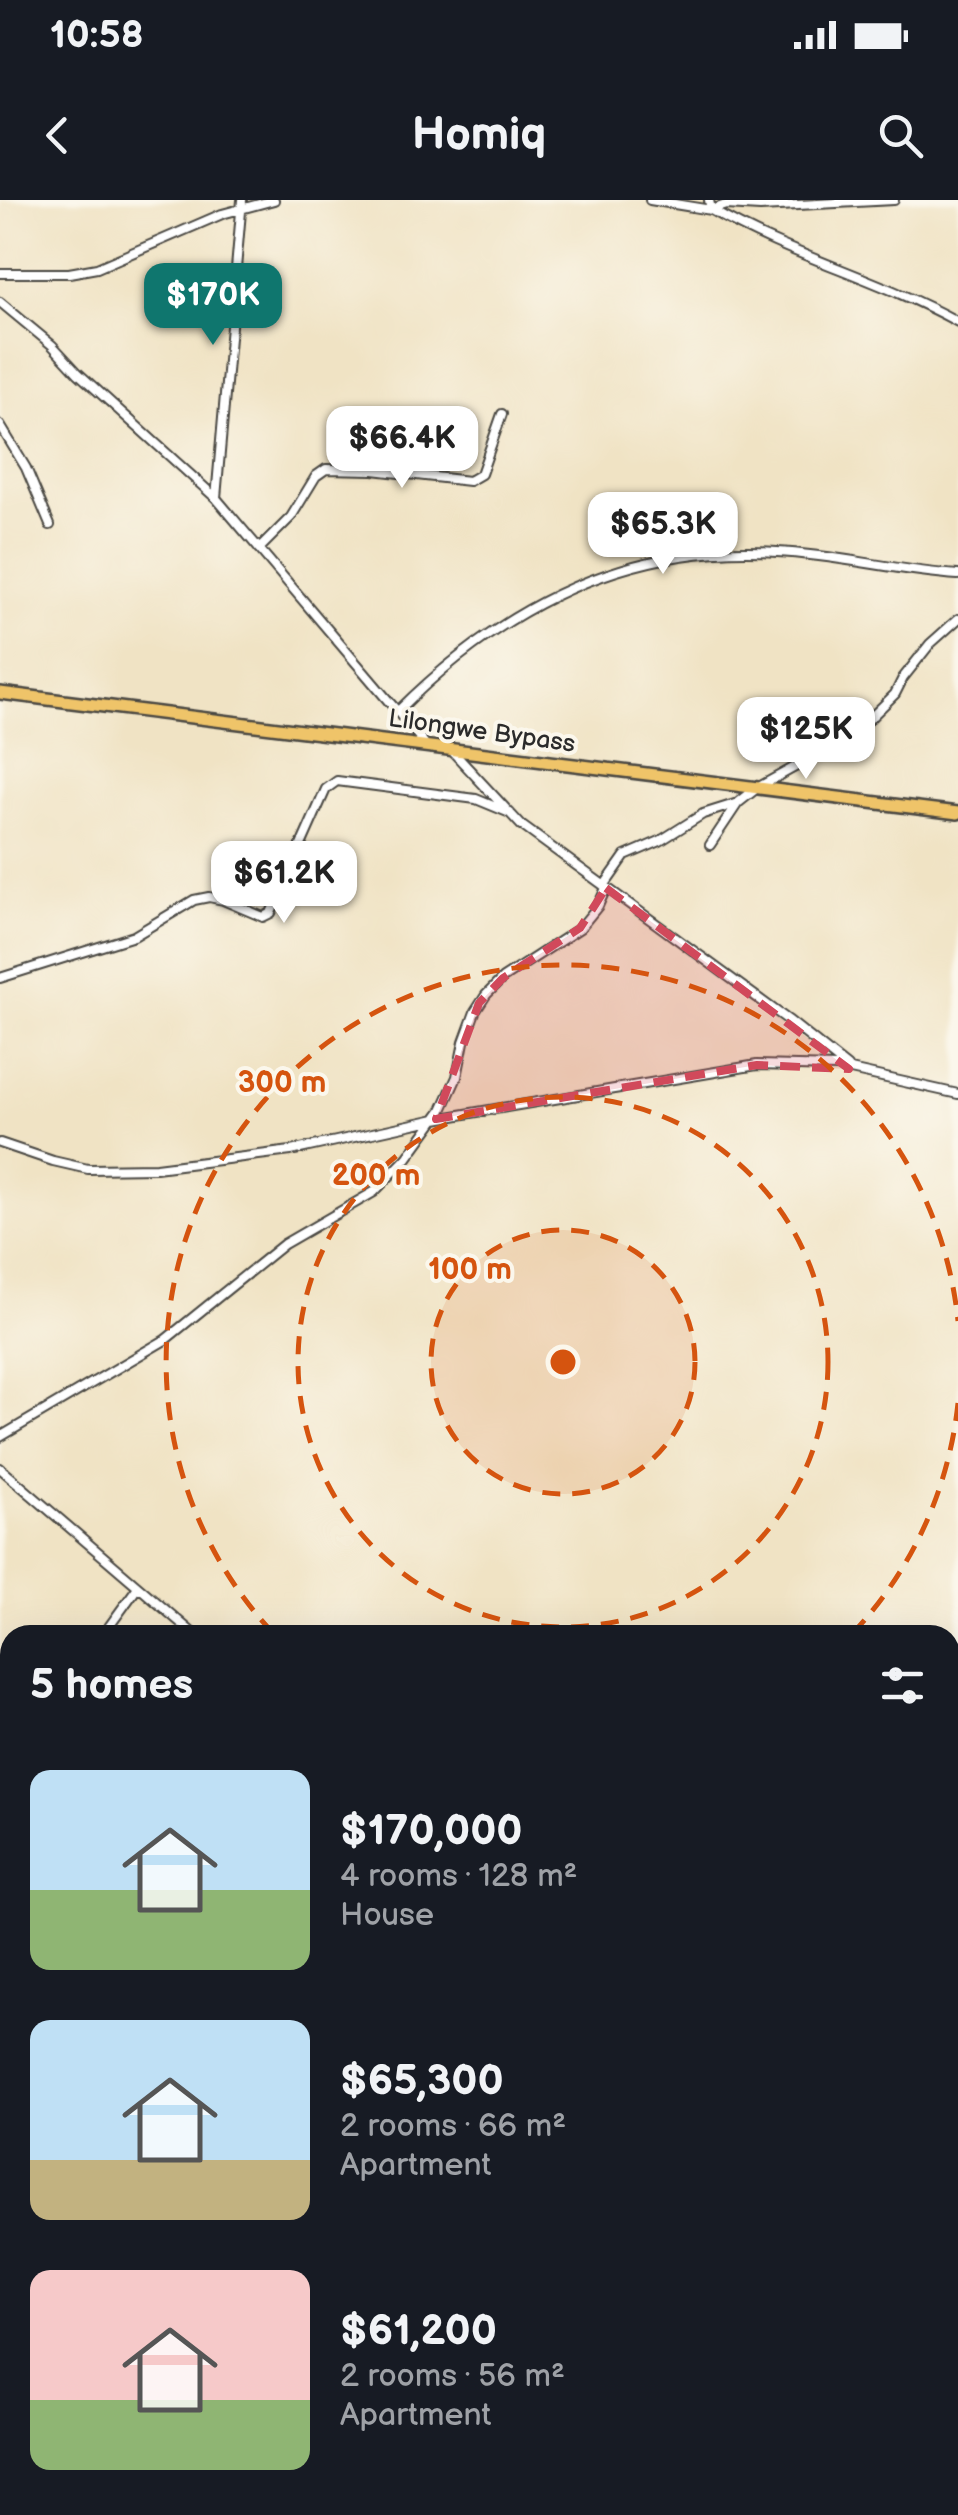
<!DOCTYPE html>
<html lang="en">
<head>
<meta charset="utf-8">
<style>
	:root { --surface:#171b24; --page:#242831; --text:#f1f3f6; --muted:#9ea1a6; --accent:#0f766e }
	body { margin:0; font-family:"Balsamiq Sans",sans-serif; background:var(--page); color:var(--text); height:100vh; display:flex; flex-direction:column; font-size:38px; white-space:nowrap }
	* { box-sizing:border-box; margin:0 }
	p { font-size:32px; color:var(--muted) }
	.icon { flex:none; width:55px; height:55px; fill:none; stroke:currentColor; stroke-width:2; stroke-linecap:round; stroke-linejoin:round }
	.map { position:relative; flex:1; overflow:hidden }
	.panel { position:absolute; left:0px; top:1425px; width:960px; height:890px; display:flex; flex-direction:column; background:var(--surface); border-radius:30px 30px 0 0; box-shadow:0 10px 40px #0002 }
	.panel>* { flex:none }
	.price { position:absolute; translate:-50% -85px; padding:0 22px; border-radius:20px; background:#fff; color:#222; font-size:32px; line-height:65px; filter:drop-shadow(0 2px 5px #0008) }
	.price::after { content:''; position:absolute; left:50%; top:60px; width:30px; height:22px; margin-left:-15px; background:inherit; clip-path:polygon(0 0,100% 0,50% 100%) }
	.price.on { background:var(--accent); color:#fff }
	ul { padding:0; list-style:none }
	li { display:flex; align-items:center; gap:30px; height:250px; padding:0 30px }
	li span { display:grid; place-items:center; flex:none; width:280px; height:200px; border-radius:20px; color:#555 }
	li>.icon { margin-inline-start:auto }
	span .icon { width:120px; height:120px; fill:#fffc; stroke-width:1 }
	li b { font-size:42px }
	h2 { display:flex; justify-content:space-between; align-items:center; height:120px; padding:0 30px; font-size:42px }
	.status { display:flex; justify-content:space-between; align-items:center; height:70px; padding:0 50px; background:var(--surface); direction:ltr }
	.status svg { height:28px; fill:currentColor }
	header { display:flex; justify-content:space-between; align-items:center; height:130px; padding:0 30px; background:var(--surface); font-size:45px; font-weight:700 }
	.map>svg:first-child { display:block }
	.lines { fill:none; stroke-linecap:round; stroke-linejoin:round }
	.river { stroke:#5dc7d7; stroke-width:15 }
	.street-casing { stroke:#494742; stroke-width:12 }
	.primary-casing { stroke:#494742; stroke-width:16 }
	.street { stroke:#fff; stroke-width:8 }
	.primary { stroke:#efc469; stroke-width:11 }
	.marked { fill:#d1495b; fill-opacity:0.2; stroke:#d1495b; stroke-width:8; stroke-dasharray:20 12; stroke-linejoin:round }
	.ring { fill:none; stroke:#d5540f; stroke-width:5; stroke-dasharray:18 12 }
	.labels { text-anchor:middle; stroke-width:8; stroke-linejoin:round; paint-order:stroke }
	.street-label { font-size:25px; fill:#2b2b2b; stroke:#fbf7ec }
	.centre { fill:#d5540f; stroke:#fbf7ec; stroke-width:5 }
	.ring-label { font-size:30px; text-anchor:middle; font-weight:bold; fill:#d5540f; stroke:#fbf7ec; stroke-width:8; stroke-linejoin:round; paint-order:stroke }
</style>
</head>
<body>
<div class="status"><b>10:58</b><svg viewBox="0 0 49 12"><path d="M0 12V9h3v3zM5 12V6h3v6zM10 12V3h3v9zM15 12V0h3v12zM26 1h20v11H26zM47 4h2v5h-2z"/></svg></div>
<header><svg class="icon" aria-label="back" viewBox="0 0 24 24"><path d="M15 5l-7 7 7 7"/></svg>Homiq<svg class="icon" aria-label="search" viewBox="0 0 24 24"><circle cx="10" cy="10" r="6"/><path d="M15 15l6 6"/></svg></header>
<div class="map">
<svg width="958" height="2315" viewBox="0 0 958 2315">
	<rect width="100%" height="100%" fill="#fbf7ec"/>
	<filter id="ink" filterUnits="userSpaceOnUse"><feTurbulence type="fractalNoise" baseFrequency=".01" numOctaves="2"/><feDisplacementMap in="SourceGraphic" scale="20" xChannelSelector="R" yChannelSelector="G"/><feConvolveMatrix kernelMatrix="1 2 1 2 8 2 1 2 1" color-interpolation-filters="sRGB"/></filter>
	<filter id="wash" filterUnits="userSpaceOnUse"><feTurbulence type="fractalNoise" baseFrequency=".0048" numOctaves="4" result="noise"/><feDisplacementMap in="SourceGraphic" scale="40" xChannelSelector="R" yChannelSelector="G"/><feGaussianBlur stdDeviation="2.25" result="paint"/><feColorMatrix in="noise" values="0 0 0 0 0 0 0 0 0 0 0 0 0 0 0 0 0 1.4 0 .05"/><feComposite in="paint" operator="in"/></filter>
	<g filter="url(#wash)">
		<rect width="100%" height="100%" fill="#f0e3c4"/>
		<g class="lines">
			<!-- river -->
			<path class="river" d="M0,1852L10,1860
				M950,2076L958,2075"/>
		</g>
	</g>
	<g filter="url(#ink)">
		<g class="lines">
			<defs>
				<path id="street" d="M650,0L711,10L726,5L760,7L894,0
					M709,0L711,10C790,56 878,78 958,122
					M0,73H69L97,68L222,14L274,0
					M0,102L52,145L78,173L216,298L425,544
					M0,225L26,268L50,325
					M216,298L242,0
					M259,349L291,317L316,276L326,269L373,270L469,281L481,274L502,214
					M398,511C502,407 627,342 777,352C838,355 898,371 958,375
					M453,552L521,625L788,820L847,867
					M710,645L738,603
					M604,686L625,656L660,641L703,614L738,603L757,588L853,535L895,494L903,478L930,444L958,419
					M0,778L134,736L194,700L209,697L223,700L263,717L271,713L326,589L337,581L476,599L510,613
					M0,943L53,961L88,969L156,968L291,951L436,919L757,865L837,867L958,894
					M0,1237L165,1140L284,1044L374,992L407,958L442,910L457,877L464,842L475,812L486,795L503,778L580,728L598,706L606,688
					M0,1268L195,1435
					M103,1435L137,1388
					M0,1671L10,1672
					M0,1685L10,1695
					M950,1783L958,1790
					M0,2054H10
					M0,2106L10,2100
					M0,2220L10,2219
					M720,2305L744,2308L764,2305
					M848,2305L864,2315
					M149,2315L153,2305
					M765,2315L770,2305
					M940,2315L958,2302"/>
				<path id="primary" d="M0,493L958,613"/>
			</defs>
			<!-- street casing -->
			<use href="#street" class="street-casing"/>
			<!-- primary casing -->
			<use href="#primary" class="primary-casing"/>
			<!-- street -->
			<use href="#street" class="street"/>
			<!-- primary -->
			<use href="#primary" class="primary"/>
		</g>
	</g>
	<!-- marked area -->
	<path class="marked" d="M606,688L849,869L757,865L436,919L479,803L503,778L580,728Z"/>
	<!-- distance rings -->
	<circle cx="563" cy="1162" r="132" fill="#d5540f" fill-opacity=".12"/>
	<g class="ring">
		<circle cx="563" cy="1162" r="132"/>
		<circle cx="563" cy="1162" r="265"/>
		<path d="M958 1203A397 397 0 0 1 853 1433M273 1433A397 397 0 1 1 958 1121"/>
	</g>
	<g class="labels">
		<!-- street labels -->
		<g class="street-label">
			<text transform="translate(482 530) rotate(8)" y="9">Lilongwe Bypass</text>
		</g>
	</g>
	<circle cx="563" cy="1162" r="15" class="centre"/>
	<g class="ring-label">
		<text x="282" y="892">300 m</text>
		<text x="376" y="985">200 m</text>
		<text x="470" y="1079">100 m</text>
	</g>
</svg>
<b class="price on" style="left:213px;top:148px">$170K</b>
<b class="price" style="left:402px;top:291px">$66.4K</b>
<b class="price" style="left:663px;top:377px">$65.3K</b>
<b class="price" style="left:806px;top:582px">$125K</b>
<b class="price" style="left:284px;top:726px">$61.2K</b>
<section class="panel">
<h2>5 homes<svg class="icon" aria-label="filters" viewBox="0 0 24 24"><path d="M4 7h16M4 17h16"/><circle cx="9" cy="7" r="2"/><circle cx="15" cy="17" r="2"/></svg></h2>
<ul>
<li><span style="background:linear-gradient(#bfe0f5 60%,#8fb573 0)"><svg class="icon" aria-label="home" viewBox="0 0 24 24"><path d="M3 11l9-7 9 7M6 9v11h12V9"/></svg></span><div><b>$170,000</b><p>4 rooms · 128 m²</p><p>House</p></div></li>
<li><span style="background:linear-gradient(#bfe0f5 70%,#c2b280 0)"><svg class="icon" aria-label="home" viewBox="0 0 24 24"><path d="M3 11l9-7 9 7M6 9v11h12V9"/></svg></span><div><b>$65,300</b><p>2 rooms · 66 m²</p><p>Apartment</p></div></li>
<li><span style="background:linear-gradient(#f6c9c9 65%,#8fb573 0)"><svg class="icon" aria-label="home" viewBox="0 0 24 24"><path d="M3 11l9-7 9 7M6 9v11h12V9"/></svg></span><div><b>$61,200</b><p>2 rooms · 56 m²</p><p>Apartment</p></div></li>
</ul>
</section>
</div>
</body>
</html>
